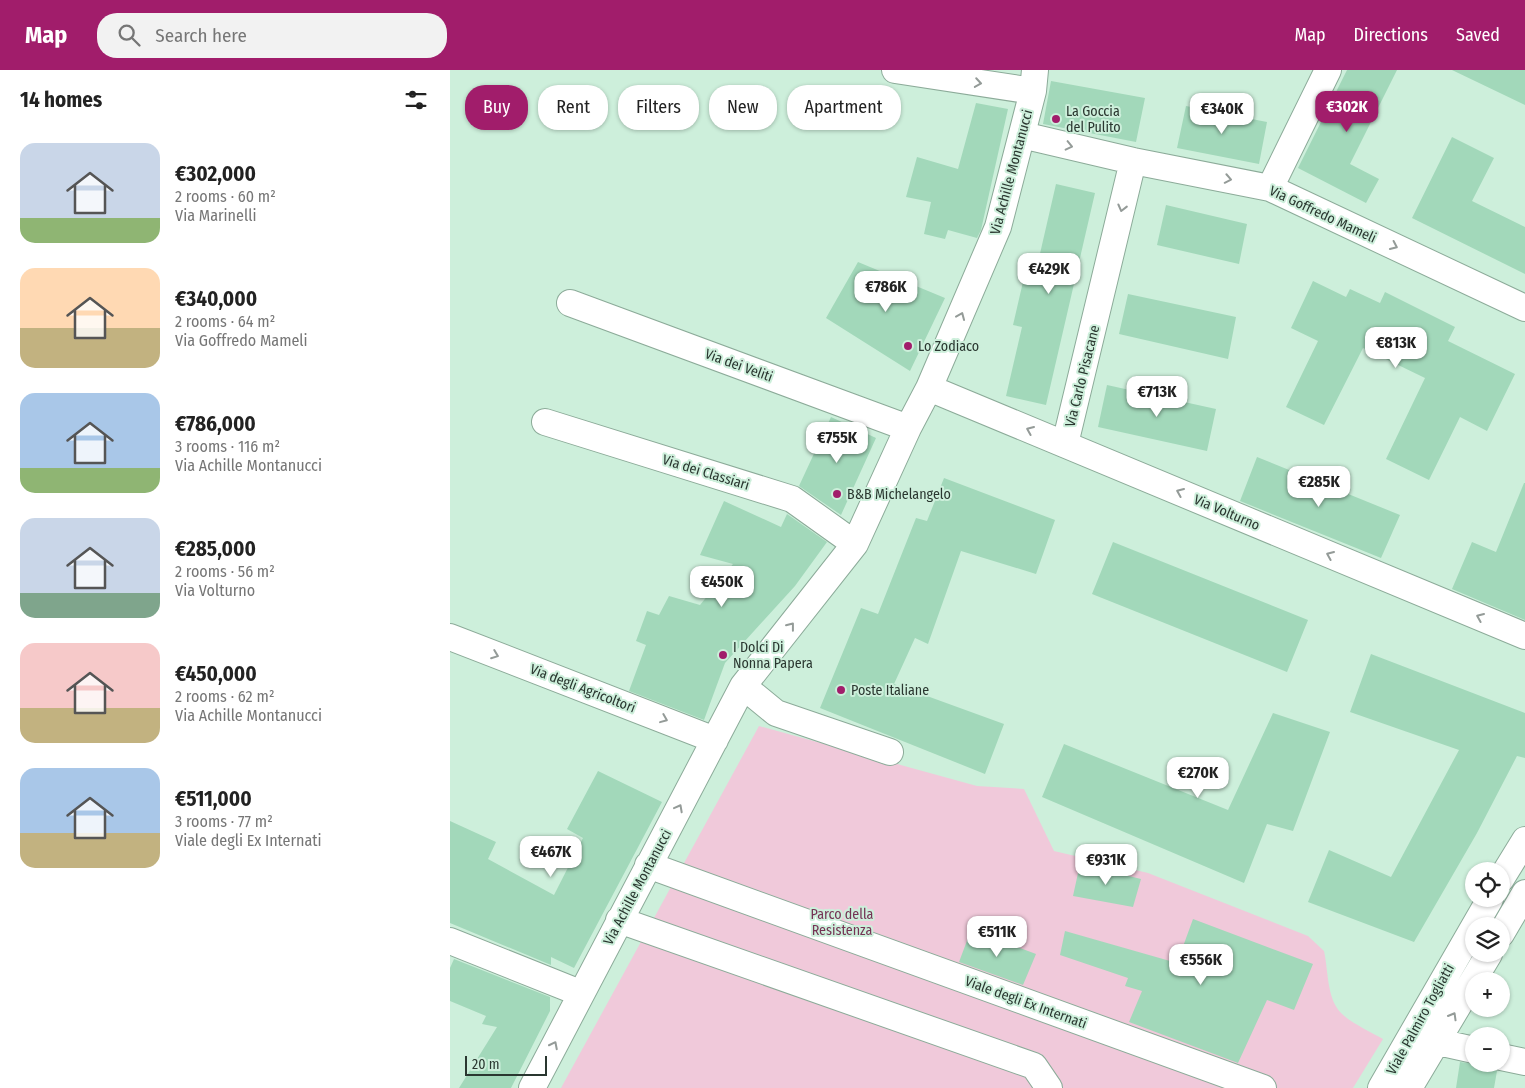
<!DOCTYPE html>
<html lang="en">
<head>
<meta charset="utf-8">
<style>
	:root { --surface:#fff; --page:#f2f2f2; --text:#222; --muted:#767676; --accent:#a11d6b }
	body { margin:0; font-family:"Fira Sans Condensed",sans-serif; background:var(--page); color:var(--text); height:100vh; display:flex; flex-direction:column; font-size:19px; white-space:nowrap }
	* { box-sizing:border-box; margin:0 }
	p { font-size:16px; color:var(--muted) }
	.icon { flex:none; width:28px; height:28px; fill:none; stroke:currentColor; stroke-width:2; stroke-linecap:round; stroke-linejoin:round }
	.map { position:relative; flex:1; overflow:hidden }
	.details { display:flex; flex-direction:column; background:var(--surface); width:450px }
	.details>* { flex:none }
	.banner { position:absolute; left:15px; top:15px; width:475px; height:45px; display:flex; gap:10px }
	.fabs { position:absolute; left:1015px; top:792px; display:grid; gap:10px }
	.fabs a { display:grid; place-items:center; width:45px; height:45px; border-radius:50%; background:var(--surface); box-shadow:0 1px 4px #0004; font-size:25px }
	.scale { position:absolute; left:15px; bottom:12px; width:82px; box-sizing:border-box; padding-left:5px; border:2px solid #2a3730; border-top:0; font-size:14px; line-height:18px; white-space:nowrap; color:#2a3730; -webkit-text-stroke:4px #cdefdb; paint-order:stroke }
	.price { position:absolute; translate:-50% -42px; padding:0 11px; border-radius:10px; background:#fff; color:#222; font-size:16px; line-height:32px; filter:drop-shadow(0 1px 2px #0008) }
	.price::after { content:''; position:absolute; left:50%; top:30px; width:15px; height:11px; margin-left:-8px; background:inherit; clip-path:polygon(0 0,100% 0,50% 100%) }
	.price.on { background:var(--accent); color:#fff }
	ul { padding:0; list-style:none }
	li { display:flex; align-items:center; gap:15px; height:125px; padding:0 20px }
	li span { display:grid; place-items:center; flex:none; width:140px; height:100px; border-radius:15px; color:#555 }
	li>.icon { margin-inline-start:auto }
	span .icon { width:60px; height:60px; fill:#fffc; stroke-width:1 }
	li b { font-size:21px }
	h2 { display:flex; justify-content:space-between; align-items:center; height:60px; padding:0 20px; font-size:21px }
	.chip { padding:0 18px; border-radius:20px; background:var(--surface); box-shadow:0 1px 4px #0004; font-size:18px; line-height:45px }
	.chip.on { background:var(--accent); color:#fff }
	header { display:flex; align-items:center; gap:30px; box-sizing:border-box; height:70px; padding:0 25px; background:var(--accent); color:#fff }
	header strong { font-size:24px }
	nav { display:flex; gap:28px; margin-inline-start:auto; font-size:18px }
	.search { width:350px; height:45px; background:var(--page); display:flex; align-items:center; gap:12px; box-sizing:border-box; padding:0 18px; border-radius:20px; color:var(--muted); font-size:19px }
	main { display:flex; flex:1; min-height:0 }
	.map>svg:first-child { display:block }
	.green { fill:#f0c9da }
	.building { fill:#a2d8ba }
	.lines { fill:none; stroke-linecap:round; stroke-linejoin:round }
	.minor-casing { stroke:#8cab99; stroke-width:28 }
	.minor { stroke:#fff; stroke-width:26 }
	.oneway { stroke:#949b98 }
	.poi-dot { fill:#a11d6b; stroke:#cdefdb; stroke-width:2 }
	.labels { text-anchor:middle; stroke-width:4; stroke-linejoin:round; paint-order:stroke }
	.poi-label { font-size:14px; fill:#2a3730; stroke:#cdefdb; text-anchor:start }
	.street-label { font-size:14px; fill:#2a3730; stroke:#cdefdb }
	.park-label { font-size:14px; fill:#743354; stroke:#cdefdb }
</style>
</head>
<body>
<header>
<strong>Map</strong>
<div class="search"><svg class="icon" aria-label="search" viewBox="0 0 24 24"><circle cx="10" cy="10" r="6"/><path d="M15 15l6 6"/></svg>Search here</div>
<nav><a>Map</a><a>Directions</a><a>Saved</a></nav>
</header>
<main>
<section class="details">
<h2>14 homes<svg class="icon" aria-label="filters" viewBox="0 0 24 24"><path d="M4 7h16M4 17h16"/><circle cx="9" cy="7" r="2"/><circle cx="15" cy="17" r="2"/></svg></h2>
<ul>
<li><span style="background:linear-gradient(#c9d6e8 75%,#8fb573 0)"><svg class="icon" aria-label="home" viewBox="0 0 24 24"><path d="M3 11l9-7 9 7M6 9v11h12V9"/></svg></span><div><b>€302,000</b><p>2 rooms · 60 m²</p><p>Via Marinelli</p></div></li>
<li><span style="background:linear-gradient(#ffd9b3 60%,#c2b280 0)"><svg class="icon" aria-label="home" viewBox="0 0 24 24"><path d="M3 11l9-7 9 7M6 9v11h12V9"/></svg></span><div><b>€340,000</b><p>2 rooms · 64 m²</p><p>Via Goffredo Mameli</p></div></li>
<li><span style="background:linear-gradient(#a9c7e8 75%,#8fb573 0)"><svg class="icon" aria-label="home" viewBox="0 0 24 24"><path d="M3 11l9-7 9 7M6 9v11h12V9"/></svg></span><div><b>€786,000</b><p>3 rooms · 116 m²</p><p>Via Achille Montanucci</p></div></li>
<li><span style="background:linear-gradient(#c9d6e8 75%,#7fa58c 0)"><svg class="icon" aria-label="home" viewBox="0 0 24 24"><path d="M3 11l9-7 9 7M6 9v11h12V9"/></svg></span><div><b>€285,000</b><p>2 rooms · 56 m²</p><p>Via Volturno</p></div></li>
<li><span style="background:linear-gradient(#f6c9c9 65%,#c2b280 0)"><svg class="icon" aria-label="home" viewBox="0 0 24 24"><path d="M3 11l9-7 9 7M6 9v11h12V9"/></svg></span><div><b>€450,000</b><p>2 rooms · 62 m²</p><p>Via Achille Montanucci</p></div></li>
<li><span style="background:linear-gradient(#a9c7e8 65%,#c2b280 0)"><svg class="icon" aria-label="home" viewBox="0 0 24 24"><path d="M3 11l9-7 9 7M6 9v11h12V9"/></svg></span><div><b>€511,000</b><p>3 rooms · 77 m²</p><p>Viale degli Ex Internati</p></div></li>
</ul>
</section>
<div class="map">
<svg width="1075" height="1018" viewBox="0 0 1075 1018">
	<rect width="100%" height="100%" fill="#cdefdb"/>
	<!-- green -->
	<path class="green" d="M309,656L527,716L574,719L604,781L698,803L858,866L874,881C878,899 877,923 887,938C894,950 921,962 933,969L903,1018H111Z"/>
	<!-- building -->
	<path class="building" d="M897,0H947L900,94L929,109L916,133L848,98Z
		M1002,0H1075V35Z
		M601,11L695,28L686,72L593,54Z
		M526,33L558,39L531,160L527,168L498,160L495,169L474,164L481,132L456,127L467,87L508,99Z
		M736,36L817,52L809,94L727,78Z
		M1002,67L1044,88L1022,131L1075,157V204L962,148Z
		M606,114L645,123L596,335L556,326L572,257L563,255L579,186L589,188Z
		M716,135L797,154L789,194L707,175Z
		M408,192L495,228L460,301L376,248Z
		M863,211L896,227L900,219L930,233L935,222L1005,257L998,271L1065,304L1037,361L1010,347L979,410L936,389L975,308L913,278L874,355L836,337L868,271L841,258Z
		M678,224L786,247L778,289L669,264Z
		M657,315L766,339L757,381L648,357Z
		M381,347L426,368L391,445L349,416Z
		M807,387L950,445L931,488L790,431Z
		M494,408L605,450L586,504L511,481L478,574L465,568L444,614L554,654L535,704L370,638L411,538L428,544L466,448L477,451Z
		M1074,413H1075V550L1002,519L1022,472L1046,482Z
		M274,431L331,457L337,444L377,472L345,516L275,593L254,650L179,621L196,575L186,571L197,541L209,545L219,526L250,535L283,494L250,485Z
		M663,472L858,550L837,602L642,524Z
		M921,584L1075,643V688L1067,686L1027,763L964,872L858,832L879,780L941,807L1009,680L900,642Z
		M823,643L880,662L843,761L817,754L794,813L592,727L614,674L778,740Z
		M148,701L212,732L124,898L101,887V895L0,853V751L46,772L38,789L104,825L133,768L117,759Z
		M630,794L691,809L683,837L623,826Z
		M743,849L863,894L844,940L817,930L788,993L679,952L692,921L675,916L678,908L610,885L615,861L727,893Z
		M521,860L586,884L573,915L509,892Z
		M4,889L100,927V941L61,1018H9L47,957L32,954L36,946L0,931V898Z
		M1010,992L1040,996L1047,1001L1044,1018H1006Z"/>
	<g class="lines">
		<defs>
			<path id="minor" d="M445,0L583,21
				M572,65L683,91L820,118L1075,238
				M820,118L878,0
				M120,233L458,358
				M479,318L1075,566
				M95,352L342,429L405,474
				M615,374L683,91
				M0,567L265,670
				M293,616L326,643L440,682
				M198,795L813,1018
				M1051,809L1075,770
				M169,850L584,996L599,1018
				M1051,864L1075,823
				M0,871L130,923
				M988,972L1024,980
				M1051,987L1075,992
				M82,1018L293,616L405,474L458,358L479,318L548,157L583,21L585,0
				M931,1018L1040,829
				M959,1018L1039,884"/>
		</defs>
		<!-- minor casing -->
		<use href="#minor" class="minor-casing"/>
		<!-- minor -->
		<use href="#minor" class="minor"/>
	</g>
	<!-- one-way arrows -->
	<defs><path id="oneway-chevron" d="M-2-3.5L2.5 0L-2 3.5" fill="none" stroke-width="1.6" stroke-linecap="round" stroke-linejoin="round" transform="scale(1.25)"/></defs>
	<g class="oneway">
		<use href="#oneway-chevron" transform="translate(528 13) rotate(9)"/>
		<use href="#oneway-chevron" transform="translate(619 76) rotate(13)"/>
		<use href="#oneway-chevron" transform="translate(778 109) rotate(11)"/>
		<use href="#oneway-chevron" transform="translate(672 138) rotate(104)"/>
		<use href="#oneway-chevron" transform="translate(944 176) rotate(25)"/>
		<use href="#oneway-chevron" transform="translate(511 246) rotate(-67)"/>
		<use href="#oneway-chevron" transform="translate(580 360) rotate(-157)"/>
		<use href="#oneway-chevron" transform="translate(730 422) rotate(-157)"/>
		<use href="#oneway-chevron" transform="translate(880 485) rotate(-157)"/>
		<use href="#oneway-chevron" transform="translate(1030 547) rotate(-157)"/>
		<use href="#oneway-chevron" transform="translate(341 556) rotate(-52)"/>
		<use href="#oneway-chevron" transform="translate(45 585) rotate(21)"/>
		<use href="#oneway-chevron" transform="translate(214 649) rotate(22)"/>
		<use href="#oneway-chevron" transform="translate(229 738) rotate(-62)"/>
		<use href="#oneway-chevron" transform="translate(1003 946) rotate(-60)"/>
		<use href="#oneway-chevron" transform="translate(104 975) rotate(-63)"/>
	</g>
	<!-- markers -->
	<g class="poi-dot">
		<circle cx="606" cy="49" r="5"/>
		<circle cx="458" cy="276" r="5"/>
		<circle cx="387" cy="424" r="5"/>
		<circle cx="273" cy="585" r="5"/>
		<circle cx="391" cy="620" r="5"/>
	</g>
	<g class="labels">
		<!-- poi labels -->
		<g class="poi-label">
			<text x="616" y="46">La Goccia<tspan x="616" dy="16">del Pulito</tspan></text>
			<text x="468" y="281">Lo Zodiaco</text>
			<text x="397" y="429">B&amp;B Michelangelo</text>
			<text x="283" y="582">I Dolci Di<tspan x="283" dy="16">Nonna Papera</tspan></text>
			<text x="401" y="625">Poste Italiane</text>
		</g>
		<!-- street labels -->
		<g class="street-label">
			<text transform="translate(561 102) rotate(-75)" y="5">Via Achille Montanucci</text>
			<text transform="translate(873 144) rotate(25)" y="5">Via Goffredo Mameli</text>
			<text transform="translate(289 295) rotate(20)" y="5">Via dei Veliti</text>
			<text transform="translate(632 306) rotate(-76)" y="5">Via Carlo Pisacane</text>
			<text transform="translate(256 402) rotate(17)" y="5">Via dei Classiari</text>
			<text transform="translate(777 442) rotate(23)" y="5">Via Volturno</text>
			<text transform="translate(133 618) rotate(21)" y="5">Via degli Agricoltori</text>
			<text transform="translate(187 817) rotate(-62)" y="5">Via Achille Montanucci</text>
			<text transform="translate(576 932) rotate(20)" y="5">Viale degli Ex Internati</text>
			<text transform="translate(970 949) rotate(-61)" y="5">Viale Palmiro Togliatti</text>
		</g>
		<!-- park labels -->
		<g class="park-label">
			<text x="392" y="849">Parco della<tspan x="392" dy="16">Resistenza</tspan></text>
		</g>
	</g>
</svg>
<div class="fabs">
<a><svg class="icon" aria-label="locate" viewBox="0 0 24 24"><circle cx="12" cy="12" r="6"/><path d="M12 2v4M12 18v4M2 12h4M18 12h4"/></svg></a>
<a><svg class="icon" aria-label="layers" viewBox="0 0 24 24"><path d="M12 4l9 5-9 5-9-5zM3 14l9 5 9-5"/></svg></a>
<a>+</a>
<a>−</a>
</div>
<div class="scale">20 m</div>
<b class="price on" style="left:897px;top:63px">€302K</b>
<b class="price" style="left:772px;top:65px">€340K</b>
<b class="price" style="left:599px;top:225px">€429K</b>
<b class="price" style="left:436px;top:243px">€786K</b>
<b class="price" style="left:946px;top:299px">€813K</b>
<b class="price" style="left:707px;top:348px">€713K</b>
<b class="price" style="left:387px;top:394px">€755K</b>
<b class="price" style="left:869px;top:438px">€285K</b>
<b class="price" style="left:272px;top:538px">€450K</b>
<b class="price" style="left:748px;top:729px">€270K</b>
<b class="price" style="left:101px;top:808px">€467K</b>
<b class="price" style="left:656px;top:816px">€931K</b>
<b class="price" style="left:547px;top:888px">€511K</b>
<b class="price" style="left:751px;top:916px">€556K</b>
<div class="banner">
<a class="chip on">Buy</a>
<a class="chip">Rent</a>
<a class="chip">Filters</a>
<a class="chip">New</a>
<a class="chip">Apartment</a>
</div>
</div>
</main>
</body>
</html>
